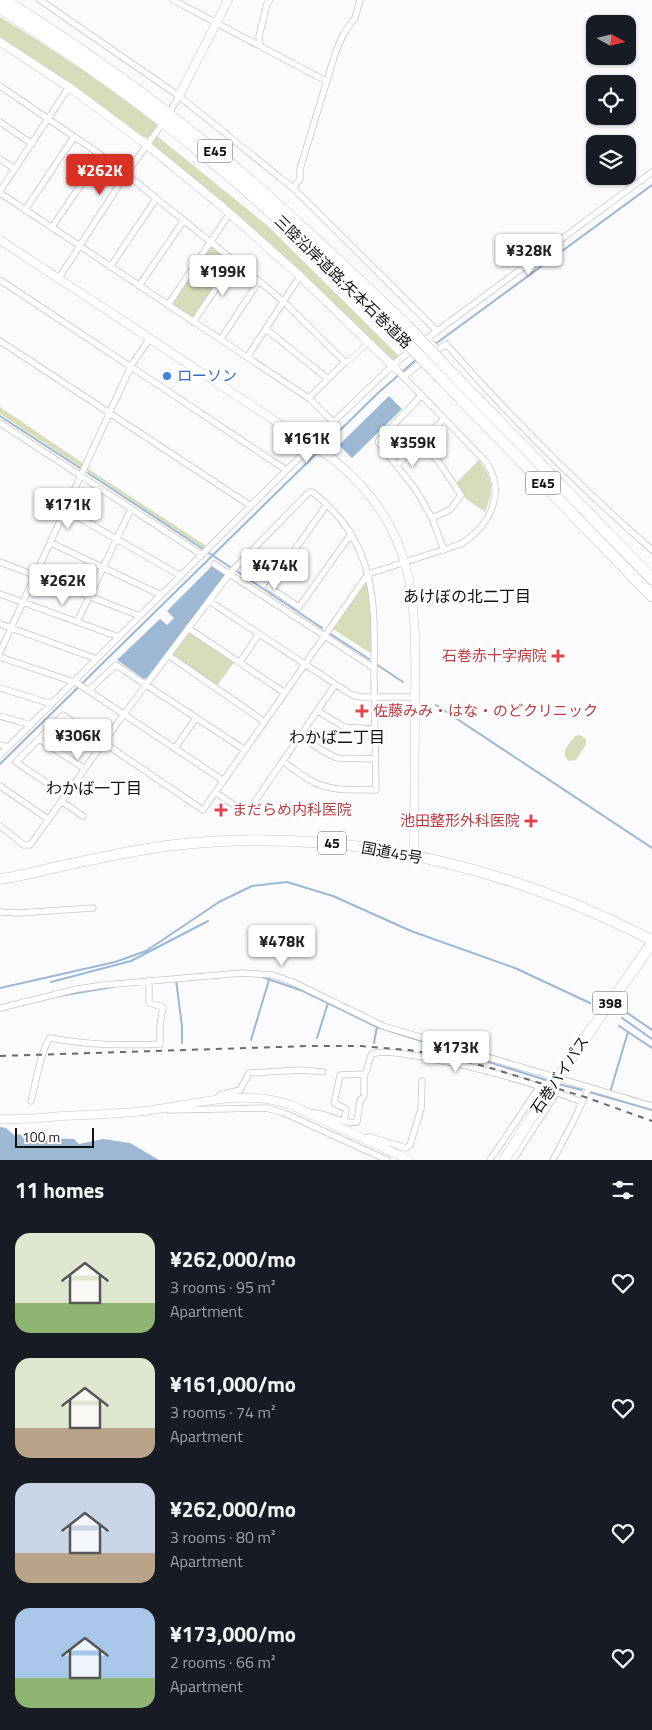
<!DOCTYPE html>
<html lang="en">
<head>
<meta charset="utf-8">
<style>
	:root { --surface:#171b24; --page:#242831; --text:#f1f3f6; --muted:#9ea1a6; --accent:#d93025 }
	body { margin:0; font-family:"Titillium Web","Noto Sans JP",sans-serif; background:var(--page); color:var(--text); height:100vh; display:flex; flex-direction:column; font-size:19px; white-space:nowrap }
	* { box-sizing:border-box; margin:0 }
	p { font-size:16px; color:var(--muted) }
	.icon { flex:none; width:28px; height:28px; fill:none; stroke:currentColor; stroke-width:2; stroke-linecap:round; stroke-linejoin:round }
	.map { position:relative; height:1160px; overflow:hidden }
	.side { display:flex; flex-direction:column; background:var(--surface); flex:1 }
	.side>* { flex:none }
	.needle { width:32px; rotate:98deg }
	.buttons { position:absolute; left:586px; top:15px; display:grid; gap:10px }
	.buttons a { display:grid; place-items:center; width:50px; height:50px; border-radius:10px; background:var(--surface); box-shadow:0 1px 4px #0004; font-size:25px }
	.scale { position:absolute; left:15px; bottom:12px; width:79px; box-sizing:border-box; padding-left:5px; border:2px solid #121213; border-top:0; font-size:14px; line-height:18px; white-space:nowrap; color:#121213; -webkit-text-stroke:4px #fff; paint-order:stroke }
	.price { position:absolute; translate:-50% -42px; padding:0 11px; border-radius:5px; background:#fff; color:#222; font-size:16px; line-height:32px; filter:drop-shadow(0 1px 2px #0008) }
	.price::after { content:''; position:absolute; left:50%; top:30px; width:15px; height:11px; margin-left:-8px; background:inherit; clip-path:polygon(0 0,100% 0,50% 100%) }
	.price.selected { background:var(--accent); color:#fff }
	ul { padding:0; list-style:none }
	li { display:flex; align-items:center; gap:15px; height:125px; padding:0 15px }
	li span { display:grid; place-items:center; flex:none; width:140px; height:100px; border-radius:15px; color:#555 }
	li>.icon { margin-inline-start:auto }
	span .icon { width:60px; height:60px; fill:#fffc; stroke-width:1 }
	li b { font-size:21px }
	h2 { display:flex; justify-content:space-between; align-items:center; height:60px; padding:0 15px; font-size:21px }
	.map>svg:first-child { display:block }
	.green { fill:#d8dcbb }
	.water { fill:#9cb8d2 }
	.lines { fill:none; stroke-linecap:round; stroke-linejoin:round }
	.stream { stroke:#9cb8d2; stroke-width:2 }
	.pedestrian-casing { stroke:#c7c7ca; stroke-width:5.5 }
	.minor-casing { stroke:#c7c7ca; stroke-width:7 }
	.tertiary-casing { stroke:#c7c7ca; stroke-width:9 }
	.trunk-casing { stroke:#c7c7ca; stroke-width:11 }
	.motorway-casing { stroke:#c7c7ca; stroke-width:12 }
	.pedestrian { stroke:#fff; stroke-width:4.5 }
	.minor { stroke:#fff; stroke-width:5.5 }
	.tertiary { stroke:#fff; stroke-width:8 }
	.trunk { stroke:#fff; stroke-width:10 }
	.motorway { stroke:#fff; stroke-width:11 }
	.rail { stroke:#6a6a6b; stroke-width:2; stroke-dasharray:6 6; stroke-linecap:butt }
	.trunk-bridge-casing { stroke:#c7c7ca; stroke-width:11; stroke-linecap:butt }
	.motorway-bridge-casing { stroke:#c7c7ca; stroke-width:12; stroke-linecap:butt }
	.trunk-bridge { stroke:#fff; stroke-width:10 }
	.motorway-bridge { stroke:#fff; stroke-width:11 }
	.shop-dot { fill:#3f7fe0; stroke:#fff; stroke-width:2 }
	.health-dot { fill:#e0444e; stroke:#fff; stroke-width:2 }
	.labels { text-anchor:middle; stroke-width:5; stroke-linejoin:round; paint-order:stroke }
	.shield { fill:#fff; stroke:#59595a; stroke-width:1 }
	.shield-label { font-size:14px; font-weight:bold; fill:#121213 }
	.street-label { font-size:15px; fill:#121213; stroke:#fff }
	.shop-label { font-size:15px; fill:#366cbe; stroke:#fff; text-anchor:start }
	.health-label { font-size:15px; fill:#be3a42; stroke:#fff; text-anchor:end }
	.neighbourhood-label { font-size:16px; fill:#121213; stroke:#fff }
</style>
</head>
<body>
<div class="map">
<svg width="652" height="1160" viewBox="0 0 652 1160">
	<rect width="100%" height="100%" fill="#fbfbfe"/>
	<!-- green -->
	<path class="green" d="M0,17C55,50 107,86 158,125L148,138L143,137L0,39Z
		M157,136L268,226L399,356L393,360H390L306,277L254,229L153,145V142Z
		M211,241L235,261L193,322L168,305Z
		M0,407L84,464L81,467L0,414Z
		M479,460C494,479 494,491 485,512L465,498L456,483Z
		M87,468L208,547L205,549L86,470Z
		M366,582H368L371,599L372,654L333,629Z
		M188,633H190L234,662L217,686L172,656V654Z
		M580,735L586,739V745L576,760L569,761C559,753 569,744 575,736Z"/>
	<!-- water -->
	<path class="water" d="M389,396L402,409L352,458L339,445Z
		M212,566L225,572V575L147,678L144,679L117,660L160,619L167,625L174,618L167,611Z
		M0,1127L6,1128L14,1135L34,1133L40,1138L74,1139L79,1144L103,1139L130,1143L159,1160H0Z"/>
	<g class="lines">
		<!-- stream -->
		<path class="stream" d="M434,345L652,185
			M0,416L80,468
			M322,448L378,393L417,359
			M88,473L203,549
			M209,553L230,567
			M235,570L322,628
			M329,633L369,659
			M376,664L403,682
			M436,705L652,848
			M0,764L319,451
			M262,977L303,991L377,1027L546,1080
			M176,980L182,1026V1043
			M51,982L131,961L208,921
			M0,988L115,962L146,951L219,902L252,886L287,882L333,896L411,931L515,968L590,1003
			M59,996L113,987
			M626,1012L652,1030
			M622,1018L652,1039
			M619,1026L652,1048
			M317,1038L328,1003
			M251,1040L269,980
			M374,1043L377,1027
			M558,1084L582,1090
			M611,1089L628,1032
			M589,1092L652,1110"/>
		<defs>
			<path id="pedestrian" d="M345,362L348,361L368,343"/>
			<path id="minor" d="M40,0L179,96L293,188L437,331
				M173,0L326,81
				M260,46L259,36L267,4L270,0
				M0,86L101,155L52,227
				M171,110L179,96
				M0,122L32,144
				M0,159L15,169
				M126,174L259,281L284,302L345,362L309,398
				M293,188L300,179V169L336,51L344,33L355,18L360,0
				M0,191L69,87
				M0,193L310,399L333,422
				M25,210L74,137
				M110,267L156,199
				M59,278L126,174L160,127
				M0,280C96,344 191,406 286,470
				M139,286L184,220
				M168,305L230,213
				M193,322L235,261
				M266,329L328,379
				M221,339L259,281
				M427,339L438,350
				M0,341L251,506
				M421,343L652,172
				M432,354L446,344C510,417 579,486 652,550
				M248,356L300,276
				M403,377L425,360
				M421,396L379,440L378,442L416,490L432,518L444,550
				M0,423L202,555
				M420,442L439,462L461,495L450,510L432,518
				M397,465L444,419
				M327,504L269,587L299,607L351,534
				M66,510L181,576
				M51,543L161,595
				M0,562L140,616
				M214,564L374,668
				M0,594L119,637
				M209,601L352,695L361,697H415
				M77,622L131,509
				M0,624L97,659
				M188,628L285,693
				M0,652L131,366L150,338
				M168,655L265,722
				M0,657L77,683L224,781
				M240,662L259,634
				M0,688L52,704
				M89,690L116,665L245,750
				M318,711L344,727L375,729
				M0,716L31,725
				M300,736L323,751L337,758L375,759
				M39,739L85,769
				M0,745L8,747
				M175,748L196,718
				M0,755L308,449L316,439L396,362L413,349
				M0,786L48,819
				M216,793L247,813L335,685
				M65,795L16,762L63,715L203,810L368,574L461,544C490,525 506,495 487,463L396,369
				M61,801L83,816
				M0,826L24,845H30L124,714L230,573L309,492H312C323,499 333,511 342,521C379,569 374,622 374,679C375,716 375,753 376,790C356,789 335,792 316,783C305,778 293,769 283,761
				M0,912L18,913L93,908
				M0,1008L77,989L104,985L242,973L273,975L295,983L383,1026L652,1106
				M216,1100L220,1095L240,1090L249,1073L302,1070L323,1072
				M31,1101C35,1086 41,1049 50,1038C87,1045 123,1046 160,1044V1025L163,1007L149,1003V980
				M169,1110L266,1108L284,1113L387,1160
				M309,1113C324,1111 346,1126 357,1122L360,1101L364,1096V1074
				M344,1121L346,1109L334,1103L340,1075L364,1074L366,1072L371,1055C380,1049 405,1054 416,1056C475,1066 527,1080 582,1102
				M363,1138L370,1137L406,1148L410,1145L421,1109L422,1081
				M490,1160L540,1086
				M513,1160L557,1092
				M553,1160L570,1128L589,1088"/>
			<path id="tertiary" d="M0,42L69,87L147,145L219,204L300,276L396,369
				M179,96L228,0
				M0,240L333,459C420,531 416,604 415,707C415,757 414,806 414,856
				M0,1119C20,1120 41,1118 61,1116C89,1115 117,1114 144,1111C193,1105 244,1088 291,1105L409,1160"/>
			<path id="trunk" d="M0,879C16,877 32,873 48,869C90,860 132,850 174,845C300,831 426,849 545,893C582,906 617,923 652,940
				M567,1064L652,943"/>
			<path id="motorway" d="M4,0C73,43 141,91 205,143C275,200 341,263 407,326
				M0,8C68,51 135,98 197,149C268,206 333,270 398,334
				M443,364L652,579
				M434,371L652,596"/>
		</defs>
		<!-- pedestrian casing -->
		<use href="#pedestrian" class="pedestrian-casing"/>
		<!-- minor casing -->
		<use href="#minor" class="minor-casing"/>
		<!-- tertiary casing -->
		<use href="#tertiary" class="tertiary-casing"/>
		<!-- trunk casing -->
		<use href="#trunk" class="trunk-casing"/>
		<!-- motorway casing -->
		<use href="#motorway" class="motorway-casing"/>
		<!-- pedestrian -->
		<use href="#pedestrian" class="pedestrian"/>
		<!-- minor -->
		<use href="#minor" class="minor"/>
		<!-- tertiary -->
		<use href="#tertiary" class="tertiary"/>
		<!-- trunk -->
		<use href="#trunk" class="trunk"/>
		<!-- motorway -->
		<use href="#motorway" class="motorway"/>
		<!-- rail -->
		<path class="rail" d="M0,1056L309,1046H361L409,1050L452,1057L494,1069L585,1097L652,1121"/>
		<defs>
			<path id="trunk-bridge" d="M504,1160L567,1064"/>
			<path id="motorway-bridge" d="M407,326L443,364
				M398,334L434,371"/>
		</defs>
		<!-- trunk-bridge casing -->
		<use href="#trunk-bridge" class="trunk-bridge-casing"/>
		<!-- motorway-bridge casing -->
		<use href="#motorway-bridge" class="motorway-bridge-casing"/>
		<!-- trunk-bridge -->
		<use href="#trunk-bridge" class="trunk-bridge"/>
		<!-- motorway-bridge -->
		<use href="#motorway-bridge" class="motorway-bridge"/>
	</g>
	<!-- markers -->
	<circle class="shop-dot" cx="167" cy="376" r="5"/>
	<g class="health-dot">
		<path d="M555.5 648.5h5v5h5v5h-5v5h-5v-5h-5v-5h5z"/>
		<path d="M359.5 703.5h5v5h5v5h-5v5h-5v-5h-5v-5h5z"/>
		<path d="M218.5 802.5h5v5h5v5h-5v5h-5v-5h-5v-5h5z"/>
		<path d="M528.5 813.5h5v5h5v5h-5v5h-5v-5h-5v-5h5z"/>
	</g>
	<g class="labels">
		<!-- shield labels -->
		<g class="shield">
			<rect x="197.5" y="139.5" width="35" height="23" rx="4"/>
			<rect x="525.5" y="471.5" width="35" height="23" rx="4"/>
			<rect x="318" y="831.5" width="28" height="23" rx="4"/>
			<rect x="592.5" y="991.5" width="35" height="23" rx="4"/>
		</g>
		<g class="shield-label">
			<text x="215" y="156">E45</text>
			<text x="543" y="488">E45</text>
			<text x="332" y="848">45</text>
			<text x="610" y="1008">398</text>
		</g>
		<!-- street labels -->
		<g class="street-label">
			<text transform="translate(343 282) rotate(44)" y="5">三陸沿岸道路;矢本石巻道路</text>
			<text transform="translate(392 853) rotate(10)" y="5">国道45号</text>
			<text transform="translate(560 1075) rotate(-56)" y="5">石巻バイパス</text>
		</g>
		<!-- shop labels -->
		<g class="shop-label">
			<text x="177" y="381">ローソン</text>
		</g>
		<!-- health labels -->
		<g class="health-label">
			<text x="547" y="661">石巻赤十字病院</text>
			<text x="373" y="716" text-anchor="start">佐藤みみ・はな・のどクリニック</text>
			<text x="232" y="815" text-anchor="start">まだらめ内科医院</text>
			<text x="520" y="826">池田整形外科医院</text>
		</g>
		<!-- neighbourhood labels -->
		<g class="neighbourhood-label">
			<text x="467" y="602">あけぼの北二丁目</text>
			<text x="337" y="743">わかば二丁目</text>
			<text x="94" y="794">わかば一丁目</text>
		</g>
	</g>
</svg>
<div class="buttons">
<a><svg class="needle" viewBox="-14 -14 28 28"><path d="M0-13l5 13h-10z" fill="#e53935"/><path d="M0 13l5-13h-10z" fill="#9ea1a6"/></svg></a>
<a><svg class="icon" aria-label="locate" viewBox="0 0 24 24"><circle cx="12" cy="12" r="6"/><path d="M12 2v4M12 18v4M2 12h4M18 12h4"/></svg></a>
<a><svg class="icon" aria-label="layers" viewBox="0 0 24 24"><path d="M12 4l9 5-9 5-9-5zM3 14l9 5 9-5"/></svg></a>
</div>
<div class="scale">100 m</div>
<b class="price selected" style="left:100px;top:196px">¥262K</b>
<b class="price" style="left:529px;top:276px">¥328K</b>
<b class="price" style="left:223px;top:297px">¥199K</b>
<b class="price" style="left:307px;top:464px">¥161K</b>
<b class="price" style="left:413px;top:468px">¥359K</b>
<b class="price" style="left:68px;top:530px">¥171K</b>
<b class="price" style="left:275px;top:591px">¥474K</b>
<b class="price" style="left:63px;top:606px">¥262K</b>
<b class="price" style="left:78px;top:761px">¥306K</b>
<b class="price" style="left:282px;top:967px">¥478K</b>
<b class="price" style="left:456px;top:1073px">¥173K</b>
</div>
<section class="side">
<h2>11 homes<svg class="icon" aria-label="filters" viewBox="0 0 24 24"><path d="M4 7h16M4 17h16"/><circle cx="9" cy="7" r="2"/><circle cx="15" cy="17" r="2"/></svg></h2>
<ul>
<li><span style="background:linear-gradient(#dfe7d0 70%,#8fb573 0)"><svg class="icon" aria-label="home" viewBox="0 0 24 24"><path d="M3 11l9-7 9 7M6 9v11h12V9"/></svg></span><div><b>¥262,000/mo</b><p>3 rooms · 95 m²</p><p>Apartment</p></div><svg class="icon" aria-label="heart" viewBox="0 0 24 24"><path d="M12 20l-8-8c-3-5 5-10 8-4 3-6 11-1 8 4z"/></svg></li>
<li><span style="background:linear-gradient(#dfe7d0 70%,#b9a48a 0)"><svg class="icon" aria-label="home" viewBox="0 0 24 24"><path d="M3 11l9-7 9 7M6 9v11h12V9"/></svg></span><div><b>¥161,000/mo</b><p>3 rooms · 74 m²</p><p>Apartment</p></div><svg class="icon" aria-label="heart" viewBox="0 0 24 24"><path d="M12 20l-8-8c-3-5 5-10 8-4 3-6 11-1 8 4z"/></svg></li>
<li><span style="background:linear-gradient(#c9d6e8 70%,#b9a48a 0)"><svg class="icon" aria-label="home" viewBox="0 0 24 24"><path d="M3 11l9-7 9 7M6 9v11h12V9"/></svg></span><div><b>¥262,000/mo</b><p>3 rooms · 80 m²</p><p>Apartment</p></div><svg class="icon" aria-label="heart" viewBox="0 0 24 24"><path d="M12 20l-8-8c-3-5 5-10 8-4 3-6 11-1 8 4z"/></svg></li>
<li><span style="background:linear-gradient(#a9c7e8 70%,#8fb573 0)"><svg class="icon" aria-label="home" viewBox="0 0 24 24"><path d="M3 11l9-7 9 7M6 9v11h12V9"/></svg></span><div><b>¥173,000/mo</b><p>2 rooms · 66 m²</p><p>Apartment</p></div><svg class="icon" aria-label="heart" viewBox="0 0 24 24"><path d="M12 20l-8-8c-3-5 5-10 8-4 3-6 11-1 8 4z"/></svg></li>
</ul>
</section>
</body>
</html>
